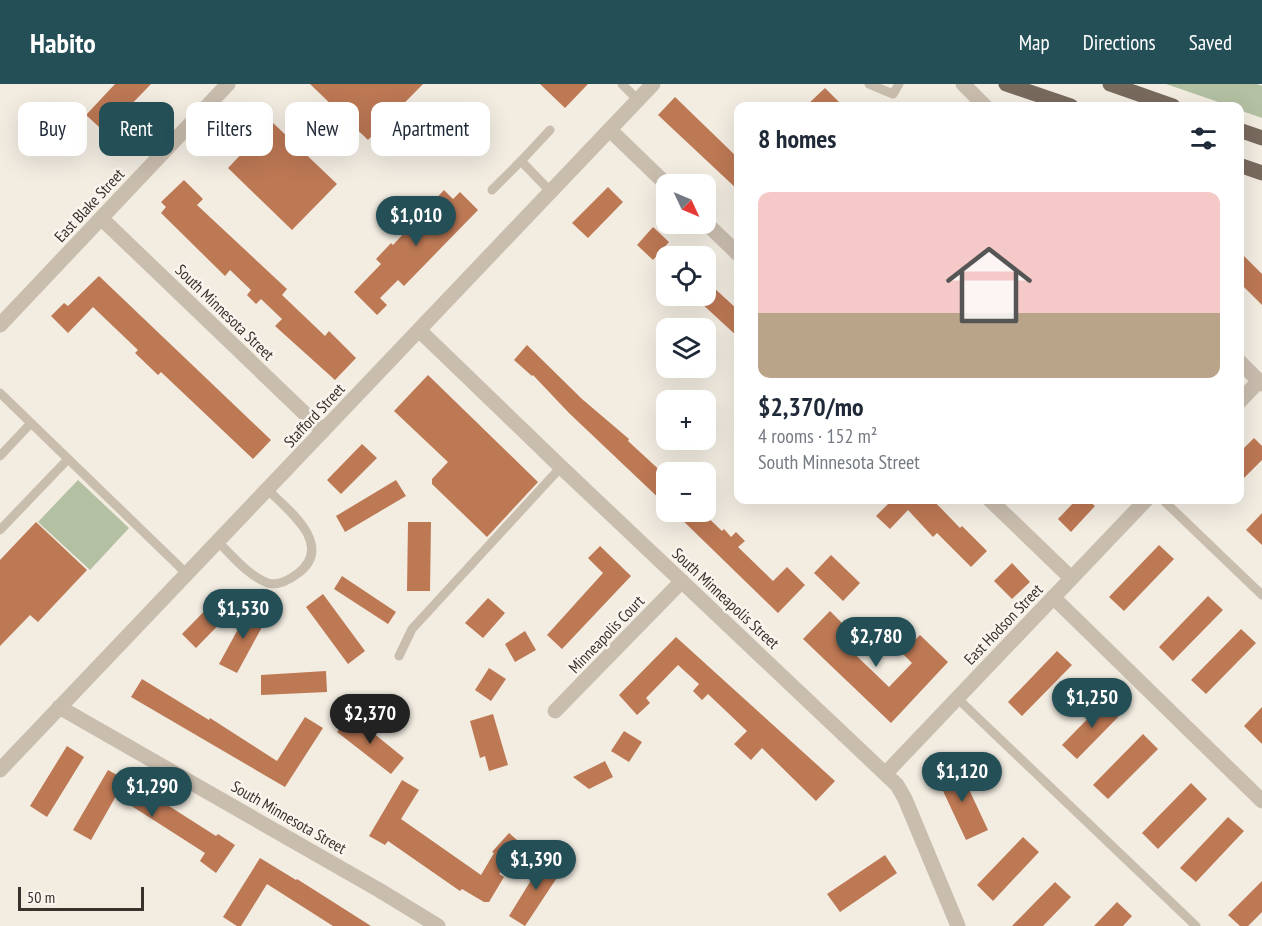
<!DOCTYPE html>
<html lang="en">
<head>
<meta charset="utf-8">
<style>
	:root { --surface:#fff; --page:#f2f2f3; --text:#1f2937; --muted:#747a83; --line:#e0e1e3; --accent:#244f57 }
	body { margin:0; font-family:"PT Sans Narrow",sans-serif; background:var(--page); color:var(--text); height:100vh; display:flex; flex-direction:column; font-size:22px; white-space:nowrap }
	* { box-sizing:border-box; margin:0 }
	p { font-size:20px; color:var(--muted) }
	.icon { flex:none; width:33px; height:33px; fill:none; stroke:currentColor; stroke-width:2; stroke-linecap:round; stroke-linejoin:round }
	.map { position:relative; flex:1; overflow:hidden }
	.panel { position:absolute; left:734px; top:18px; width:510px; height:402px; display:flex; flex-direction:column; background:var(--surface); border-radius:12px; box-shadow:0 6px 24px #0002 }
	.panel>* { flex:none }
	.banner { position:absolute; left:18px; top:18px; width:570px; height:54px; display:flex; gap:12px }
	.needle { width:39px; rotate:134deg }
	.fabs { position:absolute; left:656px; top:90px; display:grid; gap:12px }
	.fabs a { display:grid; place-items:center; width:60px; height:60px; border-radius:12px; background:var(--surface); box-shadow:0 6px 24px #0002; font-size:30px }
	.scale { position:absolute; left:18px; bottom:15px; width:126px; box-sizing:border-box; padding-left:6px; border:3px solid #39312b; border-top:0; font-size:16px; line-height:21px; white-space:nowrap; color:#39312b; -webkit-text-stroke:4px #f9f5ee; paint-order:stroke }
	.price { position:absolute; translate:-50% -51px; padding:0 14px; border-radius:21px; background:var(--accent); color:#fff; font-size:20px; line-height:39px; filter:drop-shadow(0 2px 3px #0008) }
	.price::after { content:''; position:absolute; left:50%; top:36px; width:18px; height:14px; margin-left:-9px; background:inherit; clip-path:polygon(0 0,100% 0,50% 100%) }
	.price.current { background:#222; color:#fff }
	ul { padding:0; list-style:none }
	li { display:grid; align-content:center; gap:12px; height:318px; padding:0 24px }
	li+li { border-top:2px solid var(--line) }
	li span { display:grid; place-items:center; height:186px; border-radius:12px; color:#555 }
	li>.icon { margin-inline-start:auto }
	span .icon { width:108px; height:108px; fill:#fffc; stroke-width:1 }
	li b { font-size:26px }
	h2 { display:flex; justify-content:space-between; align-items:center; height:72px; padding:0 24px; font-size:26px }
	.chip { padding:0 21px; border-radius:12px; background:var(--surface); box-shadow:0 6px 24px #0002; font-size:21px; line-height:54px }
	.chip.current { background:var(--accent); color:#fff }
	header { display:flex; align-items:center; gap:36px; box-sizing:border-box; height:84px; padding:0 30px; background:var(--accent); color:#fff }
	header strong { font-size:28px }
	nav { display:flex; gap:33px; margin-inline-start:auto; font-size:21px }
	.map>svg:first-child { display:block }
	.green { fill:#b3c0a2 }
	.building { fill:#bd7854 }
	.lines { fill:none; stroke-linecap:round; stroke-linejoin:round }
	.service { stroke:#c9bdae; stroke-width:9 }
	.minor { stroke:#c9bdae; stroke-width:15 }
	.tertiary { stroke:#c9bdae; stroke-width:15 }
	.primary { stroke:#796a5e; stroke-width:15 }
	.labels { text-anchor:middle; stroke-width:5; stroke-linejoin:round; paint-order:stroke }
	.street-label { font-size:16px; fill:#39312b; stroke:#f9f5ee }
</style>
</head>
<body>
<header>
<strong>Habito</strong>
<nav><a>Map</a><a>Directions</a><a>Saved</a></nav>
</header>
<div class="map">
<svg width="1262" height="842" viewBox="0 0 1262 842">
	<rect width="100%" height="100%" fill="#f2ece1"/>
	<!-- green -->
	<path class="green" d="M1166,0H1257L1262,2V34L1239,26V22H1230Z
		M78,396L129,444L90,486L38,438Z"/>
	<!-- building -->
	<path class="building" d="M115,0H151L125,27L130,31L110,53L86,31Z
		M310,0H423L368,56Z
		M540,0H588L565,24Z
		M825,4L843,22H806Z
		M675,13L738,74V106L658,31Z
		M272,38L337,100L292,146L228,84Z
		M184,96L203,115L197,121L287,205L282,211L325,252L329,247L356,274L335,296L275,242L282,235L261,215L256,220L247,211L251,206L230,186L225,192L161,129L166,123L161,118Z
		M608,103L623,118L588,154L572,139Z
		M444,106L453,115L460,108L478,126L404,202L398,196L380,214L387,221L377,231L354,208L381,180L376,175L391,159L393,161Z
		M653,143L669,158L653,176L637,161Z
		M1239,167L1262,190V221L1239,198Z
		M99,192L271,356L253,375L161,288L158,291L135,269L138,266L93,223L68,249L51,232L64,219L68,222Z
		M713,203L738,226V253L700,218Z
		M527,261L582,315L629,355L628,357L666,392V421L569,329L533,291L532,292L514,276Z
		M428,291L538,398L487,453L432,400V395L448,378L394,327Z
		M1254,354L1262,362V376L1239,399V369Z
		M362,360L377,374L341,410L327,396Z
		M396,396L406,412L345,448L336,432Z
		M892,416H933L960,444L962,442L987,467L971,483L937,449L933,453L908,426L890,445L876,432Z
		M1076,416H1088L1095,422L1071,448L1058,435Z
		M674,428H702L722,447L724,445L731,453L736,448L745,457L738,463L773,497L787,483L805,501L778,529Z
		M1262,429V461L1246,446Z
		M36,438L87,486L38,538L30,531L0,562V476Z
		M408,438H431L430,507H407Z
		M1159,461L1174,475L1124,527L1109,513Z
		M600,462L631,492L562,565L547,551L603,489L588,474Z
		M831,471L860,499L843,517L814,489Z
		M1012,479L1030,498L1012,515L994,497Z
		M342,492L396,528L388,540L334,505Z
		M225,506L239,520L196,564L182,550Z
		M323,510L365,567L348,580L306,523Z
		M1208,512L1223,526L1173,577L1159,563Z
		M488,514L505,529L483,554L465,539Z
		M249,525H254L268,532L237,589L219,580Z
		M830,527L848,545L839,555L889,603L912,579L902,569L920,551L948,578L891,639L803,555Z
		M1241,545L1256,559L1206,610L1191,596Z
		M525,547L536,566L515,578L505,560Z
		M676,553L835,697L816,717L762,664L751,676L734,660L747,647L708,610L702,616L693,607L699,600L678,581L646,614L650,619L637,631L619,611Z
		M1057,567L1072,581L1022,632L1008,618Z
		M489,584L506,595L491,617L475,606Z
		M326,587L327,608L261,611V591Z
		M142,595L209,636L210,634L277,677L305,633L323,644L285,703L131,613Z
		M1107,615L1122,629L1077,675L1062,661Z
		M1262,623V660L1244,642Z
		M493,630L508,681L489,687L485,672L480,674L470,637Z
		M351,631L404,674L391,690L337,648Z
		M624,647L642,658L629,678L611,667Z
		M1143,650L1158,665L1108,715L1093,701Z
		M67,662L84,673L47,733L30,722Z
		M605,677L613,693L589,705L573,693Z
		M958,682L988,746L966,756L936,692Z
		M108,686L139,703L216,752L218,750L235,761L216,789L200,777L205,769L116,712L91,756L73,746Z
		M402,696L419,706L401,735L481,791L494,769L492,768L509,749L524,762L499,790L504,793L489,818H484L462,805L460,807L388,757L385,761L369,752Z
		M1191,699L1207,715L1158,765L1142,749Z
		M1228,733L1244,747L1196,798L1180,784Z
		M1023,753L1039,768L993,817L977,801Z
		M885,771L897,789L840,828L827,810Z
		M546,772L564,783L525,842L509,832Z
		M260,774L296,796L297,795L371,842H333L267,800L241,842H237L223,833Z
		M1262,797V828L1248,842H1240L1228,831Z
		M1055,798L1071,813L1043,842H1012Z
		M1117,818L1132,832L1123,842H1094Z"/>
	<g class="lines">
		<!-- service -->
		<path class="service" d="M622,0L638,16
			M869,0L893,10L899,0
			M521,77L550,46
			M492,106L521,77L550,107
			M0,309L187,490
			M0,372L31,339
			M1163,416L1262,511
			M0,446L68,375
			M218,458C232,471 248,492 268,499C278,502 289,496 297,490C336,462 288,426 268,406
			M399,572L412,545L561,383
			M957,614L1196,842"/>
		<!-- minor -->
		<path class="minor" d="M610,46L666,100
			M101,134L323,347
			M705,138L738,170
			M0,241L228,0
			M419,246L561,383L897,701L905,715L958,842
			M1239,318L1259,297
			M990,416L1071,494
			M1053,513L1262,717
			M59,623L379,806L438,842
			M555,627L682,497
			M0,686L653,0
			M886,689L1146,416"/>
		<!-- tertiary -->
		<path class="tertiary" d="M963,0L985,22
			M1239,277L1262,300"/>
		<!-- primary -->
		<path class="primary" d="M1006,0L1071,22
			M1110,0L1173,22
			M1239,46L1262,54
			M1239,81L1262,89"/>
	</g>
	<g class="labels">
		<!-- street labels -->
		<g class="street-label">
			<text transform="translate(89 121) rotate(-47)" y="6">East Blake Street</text>
			<text transform="translate(225 228) rotate(44)" y="6">South Minnesota Street</text>
			<text transform="translate(314 331) rotate(-47)" y="6">Stafford Street</text>
			<text transform="translate(726 514) rotate(43)" y="6">South Minneapolis Street</text>
			<text transform="translate(1003 540) rotate(-46)" y="6">East Hodson Street</text>
			<text transform="translate(606 550) rotate(-46)" y="6">Minneapolis Court</text>
			<text transform="translate(289 733) rotate(30)" y="6">South Minnesota Street</text>
		</g>
	</g>
</svg>
<div class="fabs">
<a><svg class="needle" viewBox="-14 -14 28 28"><path d="M0-13l5 13h-10z" fill="#e53935"/><path d="M0 13l5-13h-10z" fill="#747a83"/></svg></a>
<a><svg class="icon" aria-label="locate" viewBox="0 0 24 24"><circle cx="12" cy="12" r="6"/><path d="M12 2v4M12 18v4M2 12h4M18 12h4"/></svg></a>
<a><svg class="icon" aria-label="layers" viewBox="0 0 24 24"><path d="M12 4l9 5-9 5-9-5zM3 14l9 5 9-5"/></svg></a>
<a>+</a>
<a>−</a>
</div>
<div class="scale">50 m</div>
<b class="price" style="left:416px;top:163px">$1,010</b>
<b class="price" style="left:243px;top:556px">$1,530</b>
<b class="price" style="left:876px;top:584px">$2,780</b>
<b class="price" style="left:1092px;top:645px">$1,250</b>
<b class="price current" style="left:370px;top:661px">$2,370</b>
<b class="price" style="left:962px;top:719px">$1,120</b>
<b class="price" style="left:152px;top:734px">$1,290</b>
<b class="price" style="left:536px;top:807px">$1,390</b>
<div class="banner">
<a class="chip">Buy</a>
<a class="chip current">Rent</a>
<a class="chip">Filters</a>
<a class="chip">New</a>
<a class="chip">Apartment</a>
</div>
<section class="panel">
<h2>8 homes<svg class="icon" aria-label="filters" viewBox="0 0 24 24"><path d="M4 7h16M4 17h16"/><circle cx="9" cy="7" r="2"/><circle cx="15" cy="17" r="2"/></svg></h2>
<ul>
<li><span style="background:linear-gradient(#f6c9c9 65%,#b9a48a 0)"><svg class="icon" aria-label="home" viewBox="0 0 24 24"><path d="M3 11l9-7 9 7M6 9v11h12V9"/></svg></span><div><b>$2,370/mo</b><p>4 rooms · 152 m²</p><p>South Minnesota Street</p></div></li>
</ul>
</section>
</div>
</body>
</html>
